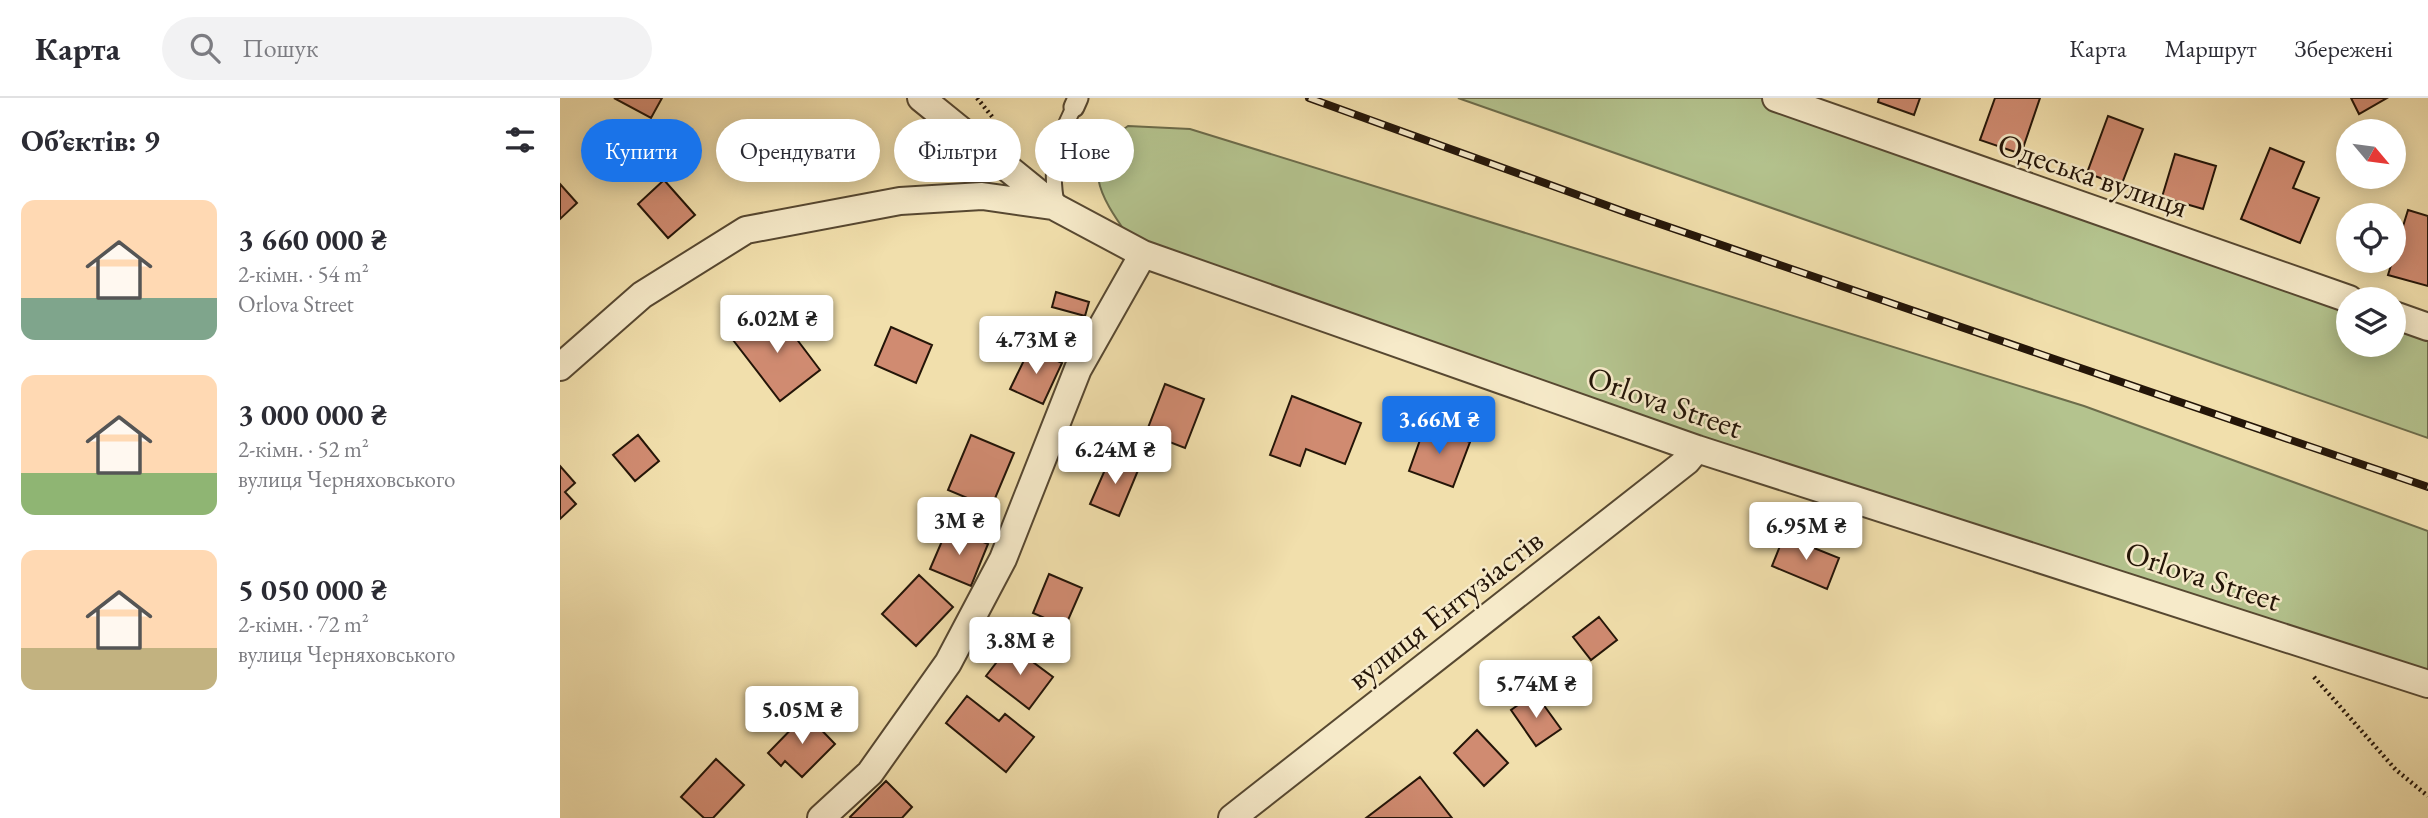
<!DOCTYPE html>
<html lang="uk">
<head>
<meta charset="utf-8">
<style>
	:root { --surface:#fff; --page:#f2f2f3; --text:#2b2b33; --muted:#7c7c81; --line:#e1e1e2; --accent:#1a73e8 }
	body { margin:0; font-family:"EB Garamond",serif; background:var(--page); color:var(--text); height:100vh; display:flex; flex-direction:column; font-size:26px; white-space:nowrap }
	* { box-sizing:border-box; margin:0 }
	p { font-size:23px; color:var(--muted) }
	.icon { flex:none; width:38px; height:38px; fill:none; stroke:currentColor; stroke-width:2; stroke-linecap:round; stroke-linejoin:round }
	.map { position:relative; flex:1; overflow:hidden }
	.drawer { display:flex; flex-direction:column; background:var(--surface); width:560px }
	.drawer>* { flex:none }
	.top-card { position:absolute; left:21px; top:21px; width:665px; height:63px; display:flex; gap:14px }
	.needle { width:46px; rotate:119deg }
	.buttons { position:absolute; left:1776px; top:21px; display:grid; gap:14px }
	.buttons a { display:grid; place-items:center; width:70px; height:70px; border-radius:50%; background:var(--surface); box-shadow:0 4px 18px #0003; font-size:35px }
	.price { position:absolute; translate:-50% -60px; padding:0 16px; border-radius:7px; background:#fff; color:#222; font-size:23px; line-height:46px; filter:drop-shadow(0 2px 4px #0008) }
	.price::after { content:''; position:absolute; left:50%; top:42px; width:21px; height:16px; margin-left:-10px; background:inherit; clip-path:polygon(0 0,100% 0,50% 100%) }
	.price.current { background:var(--accent); color:#fff }
	ul { padding:0; list-style:none }
	li { display:flex; align-items:center; gap:21px; height:175px; padding:0 21px }
	li span { display:grid; place-items:center; flex:none; width:196px; height:140px; border-radius:14px; color:#555 }
	li>.icon { margin-inline-start:auto }
	span .icon { width:84px; height:84px; fill:#fffc; stroke-width:1 }
	li b { font-size:30px }
	h2 { display:flex; justify-content:space-between; align-items:center; height:84px; padding:0 21px; font-size:30px }
	.chip { padding:0 24px; border-radius:32px; background:var(--surface); box-shadow:0 4px 18px #0003; font-size:24px; line-height:63px }
	.chip.current { background:var(--accent); color:#fff }
	header { display:flex; align-items:center; gap:42px; box-sizing:border-box; height:98px; padding:0 35px; background:var(--surface); border-bottom:2px solid var(--line) }
	header strong { font-size:33px }
	nav { display:flex; gap:38px; margin-inline-start:auto; font-size:24px }
	.search { width:490px; height:63px; background:var(--page); display:flex; align-items:center; gap:18px; box-sizing:border-box; padding:0 24px; border-radius:38px; color:var(--muted); font-size:26px }
	main { display:flex; flex:1; min-height:0 }
	.map>svg:first-child { display:block }
	.green { fill:#b4c38e; stroke:#6c6c4b; stroke-width:2 }
	.building { fill:#d08b71; stroke:#241508; stroke-width:2 }
	.lines { fill:none; stroke-linecap:round; stroke-linejoin:round }
	.service-casing { stroke:#574831; stroke-width:18 }
	.pedestrian-casing { stroke:#574831; stroke-width:23 }
	.minor-casing { stroke:#574831; stroke-width:30 }
	.path { stroke:#241508; stroke-width:4.5; stroke-dasharray:2 3.5; stroke-linecap:butt }
	.service { stroke:#f6eac9; stroke-width:14 }
	.pedestrian { stroke:#f6eac9; stroke-width:19 }
	.minor { stroke:#f6eac9; stroke-width:26 }
	.rail-casing { stroke:#241508; stroke-width:8 }
	.rail { stroke:#f6eac9; stroke-width:5; stroke-dasharray:16; stroke-linecap:butt }
	.labels { text-anchor:middle; stroke-width:5; stroke-linejoin:round; paint-order:stroke }
	.street-label { font-size:32px; fill:#241508; stroke:#f6eac9 }
</style>
</head>
<body>
<header>
<strong>Карта</strong>
<div class="search"><svg class="icon" aria-label="search" viewBox="0 0 24 24"><circle cx="10" cy="10" r="6"/><path d="M15 15l6 6"/></svg>Пошук</div>
<nav><a>Карта</a><a>Маршрут</a><a>Збережені</a></nav>
</header>
<main>
<section class="drawer">
<h2>Об’єктів: 9<svg class="icon" aria-label="filters" viewBox="0 0 24 24"><path d="M4 7h16M4 17h16"/><circle cx="9" cy="7" r="2"/><circle cx="15" cy="17" r="2"/></svg></h2>
<ul>
<li><span style="background:linear-gradient(#ffd9b3 70%,#7fa58c 0)"><svg class="icon" aria-label="home" viewBox="0 0 24 24"><path d="M3 11l9-7 9 7M6 9v11h12V9"/></svg></span><div><b>3 660 000 ₴</b><p>2-кімн. · 54 m²</p><p>Orlova Street</p></div></li>
<li><span style="background:linear-gradient(#ffd9b3 70%,#8fb573 0)"><svg class="icon" aria-label="home" viewBox="0 0 24 24"><path d="M3 11l9-7 9 7M6 9v11h12V9"/></svg></span><div><b>3 000 000 ₴</b><p>2-кімн. · 52 m²</p><p>вулиця Черняховського</p></div></li>
<li><span style="background:linear-gradient(#ffd9b3 70%,#c2b280 0)"><svg class="icon" aria-label="home" viewBox="0 0 24 24"><path d="M3 11l9-7 9 7M6 9v11h12V9"/></svg></span><div><b>5 050 000 ₴</b><p>2-кімн. · 72 m²</p><p>вулиця Черняховського</p></div></li>
</ul>
</section>
<div class="map">
<svg width="1868" height="720" viewBox="0 0 1868 720">
	<rect width="100%" height="100%" fill="#f1dfac"/>
	<filter id="stains"><feTurbulence type="fractalNoise" baseFrequency=".00286" numOctaves="4"/><feColorMatrix values="0 0 0 0 .2 0 0 0 0 .09 0 0 0 0 .02 0 0 0 .5 -.17"/></filter>
	<radialGradient id="worn" r=".72"><stop offset=".6" stop-color="#630" stop-opacity="0"/><stop offset="1" stop-color="#630" stop-opacity=".3"/></radialGradient>
	<!-- green -->
	<path class="green" d="M898,0H1221L1788,201V247H1834V217L1868,229V340Z
		M568,28L630,31L1524,308L1868,433V586L579,154C551,111 508,68 568,28Z"/>
	<!-- building -->
	<path class="building" d="M54,0H102L91,20Z
		M1319,0H1360L1354,17L1318,4Z
		M1435,0H1480L1461,56L1420,42Z
		M1791,0H1827L1799,16Z
		M1548,18L1583,31L1561,88L1527,75Z
		M1710,50L1744,64L1733,90L1759,100L1740,145L1681,121Z
		M1615,56L1656,68L1643,111L1602,99Z
		M104,82L135,117L108,140L78,106Z
		M0,86L17,105L0,121Z
		M1848,112L1868,118V188L1828,177Z
		M496,194L529,204L525,218L492,209Z
		M214,211L260,272L220,303L173,242Z
		M331,229L372,247L356,285L315,267Z
		M470,250L502,265L483,306L450,291Z
		M605,286L644,301L625,350L586,335Z
		M732,298L801,325L785,366L746,351L740,368L710,357Z
		M865,328L910,344L893,389L849,373Z
		M78,337L99,363L75,383L53,357Z
		M411,337L454,355L431,410L388,392Z
		M551,358L579,370L559,418L530,406Z
		M0,368L15,385L5,394L16,406L0,421Z
		M388,429L428,446L411,488L370,471Z
		M1224,438L1279,460L1267,491L1212,468Z
		M489,476L522,490L505,529L473,515Z
		M359,477L393,509L356,548L322,516Z
		M1039,519L1057,542L1031,562L1013,539Z
		M450,547L493,579L469,611L426,578Z
		M975,595L1001,631L976,648L951,612Z
		M407,598L439,623L445,616L474,639L446,674L386,625Z
		M246,616L275,646L242,679L225,663L221,668L208,655Z
		M917,632L948,665L924,688L894,655Z
		M156,661L184,687L153,720H144L121,699Z
		M860,679L892,720H806Z
		M326,683L352,709L342,720H291L290,719Z"/>
	<g class="lines">
		<defs>
			<path id="service" d="M497,108C489,68 496,45 514,9"/>
			<path id="pedestrian" d="M514,9L518,0"/>
			<path id="minor" d="M361,0L497,110L583,156L1137,351L1868,586
				M1216,0L1789,201
				M1834,217L1868,229
				M0,269L82,197L186,132L340,103L422,98L492,108
				M261,720L310,675L388,565L443,461L518,271L583,156
				M672,720L1127,363L1137,351"/>
		</defs>
		<!-- service casing -->
		<use href="#service" class="service-casing"/>
		<!-- pedestrian casing -->
		<use href="#pedestrian" class="pedestrian-casing"/>
		<!-- minor casing -->
		<use href="#minor" class="minor-casing"/>
		<!-- path -->
		<path class="path" d="M417,0L434,21
			M1754,579L1836,672L1868,698"/>
		<!-- service -->
		<use href="#service" class="service"/>
		<!-- pedestrian -->
		<use href="#pedestrian" class="pedestrian"/>
		<!-- minor -->
		<use href="#minor" class="minor"/>
		<defs>
			<path id="rail" d="M749,0L1065,114L1868,389"/>
		</defs>
		<!-- rail casing -->
		<use href="#rail" class="rail-casing"/>
		<!-- rail -->
		<use href="#rail" class="rail"/>
	</g>
	<g class="labels">
		<!-- street labels -->
		<g class="street-label">
			<text transform="translate(1533 77) rotate(19)" y="11">Одеська вулиця</text>
			<text transform="translate(1105 304) rotate(19)" y="11">Orlova Street</text>
			<text transform="translate(1643 478) rotate(18)" y="11">Orlova Street</text>
			<text transform="translate(885 511) rotate(-38)" y="11">вулиця Ентузіастів</text>
		</g>
	</g>
	<rect width="100%" height="100%" filter="url(#stains)"/>
	<rect width="100%" height="100%" fill="url(#worn)"/>
</svg>
<div class="buttons">
<a><svg class="needle" viewBox="-14 -14 28 28"><path d="M0-13l5 13h-10z" fill="#e53935"/><path d="M0 13l5-13h-10z" fill="#7c7c81"/></svg></a>
<a><svg class="icon" aria-label="locate" viewBox="0 0 24 24"><circle cx="12" cy="12" r="6"/><path d="M12 2v4M12 18v4M2 12h4M18 12h4"/></svg></a>
<a><svg class="icon" aria-label="layers" viewBox="0 0 24 24"><path d="M12 4l9 5-9 5-9-5zM3 14l9 5 9-5"/></svg></a>
</div>
<b class="price" style="left:217px;top:257px">6.02M ₴</b>
<b class="price" style="left:476px;top:278px">4.73M ₴</b>
<b class="price current" style="left:879px;top:358px">3.66M ₴</b>
<b class="price" style="left:555px;top:388px">6.24M ₴</b>
<b class="price" style="left:399px;top:459px">3M ₴</b>
<b class="price" style="left:1246px;top:464px">6.95M ₴</b>
<b class="price" style="left:460px;top:579px">3.8M ₴</b>
<b class="price" style="left:976px;top:622px">5.74M ₴</b>
<b class="price" style="left:242px;top:648px">5.05M ₴</b>
<div class="top-card">
<a class="chip current">Купити</a>
<a class="chip">Орендувати</a>
<a class="chip">Фільтри</a>
<a class="chip">Нове</a>
</div>
</div>
</main>
</body>
</html>
